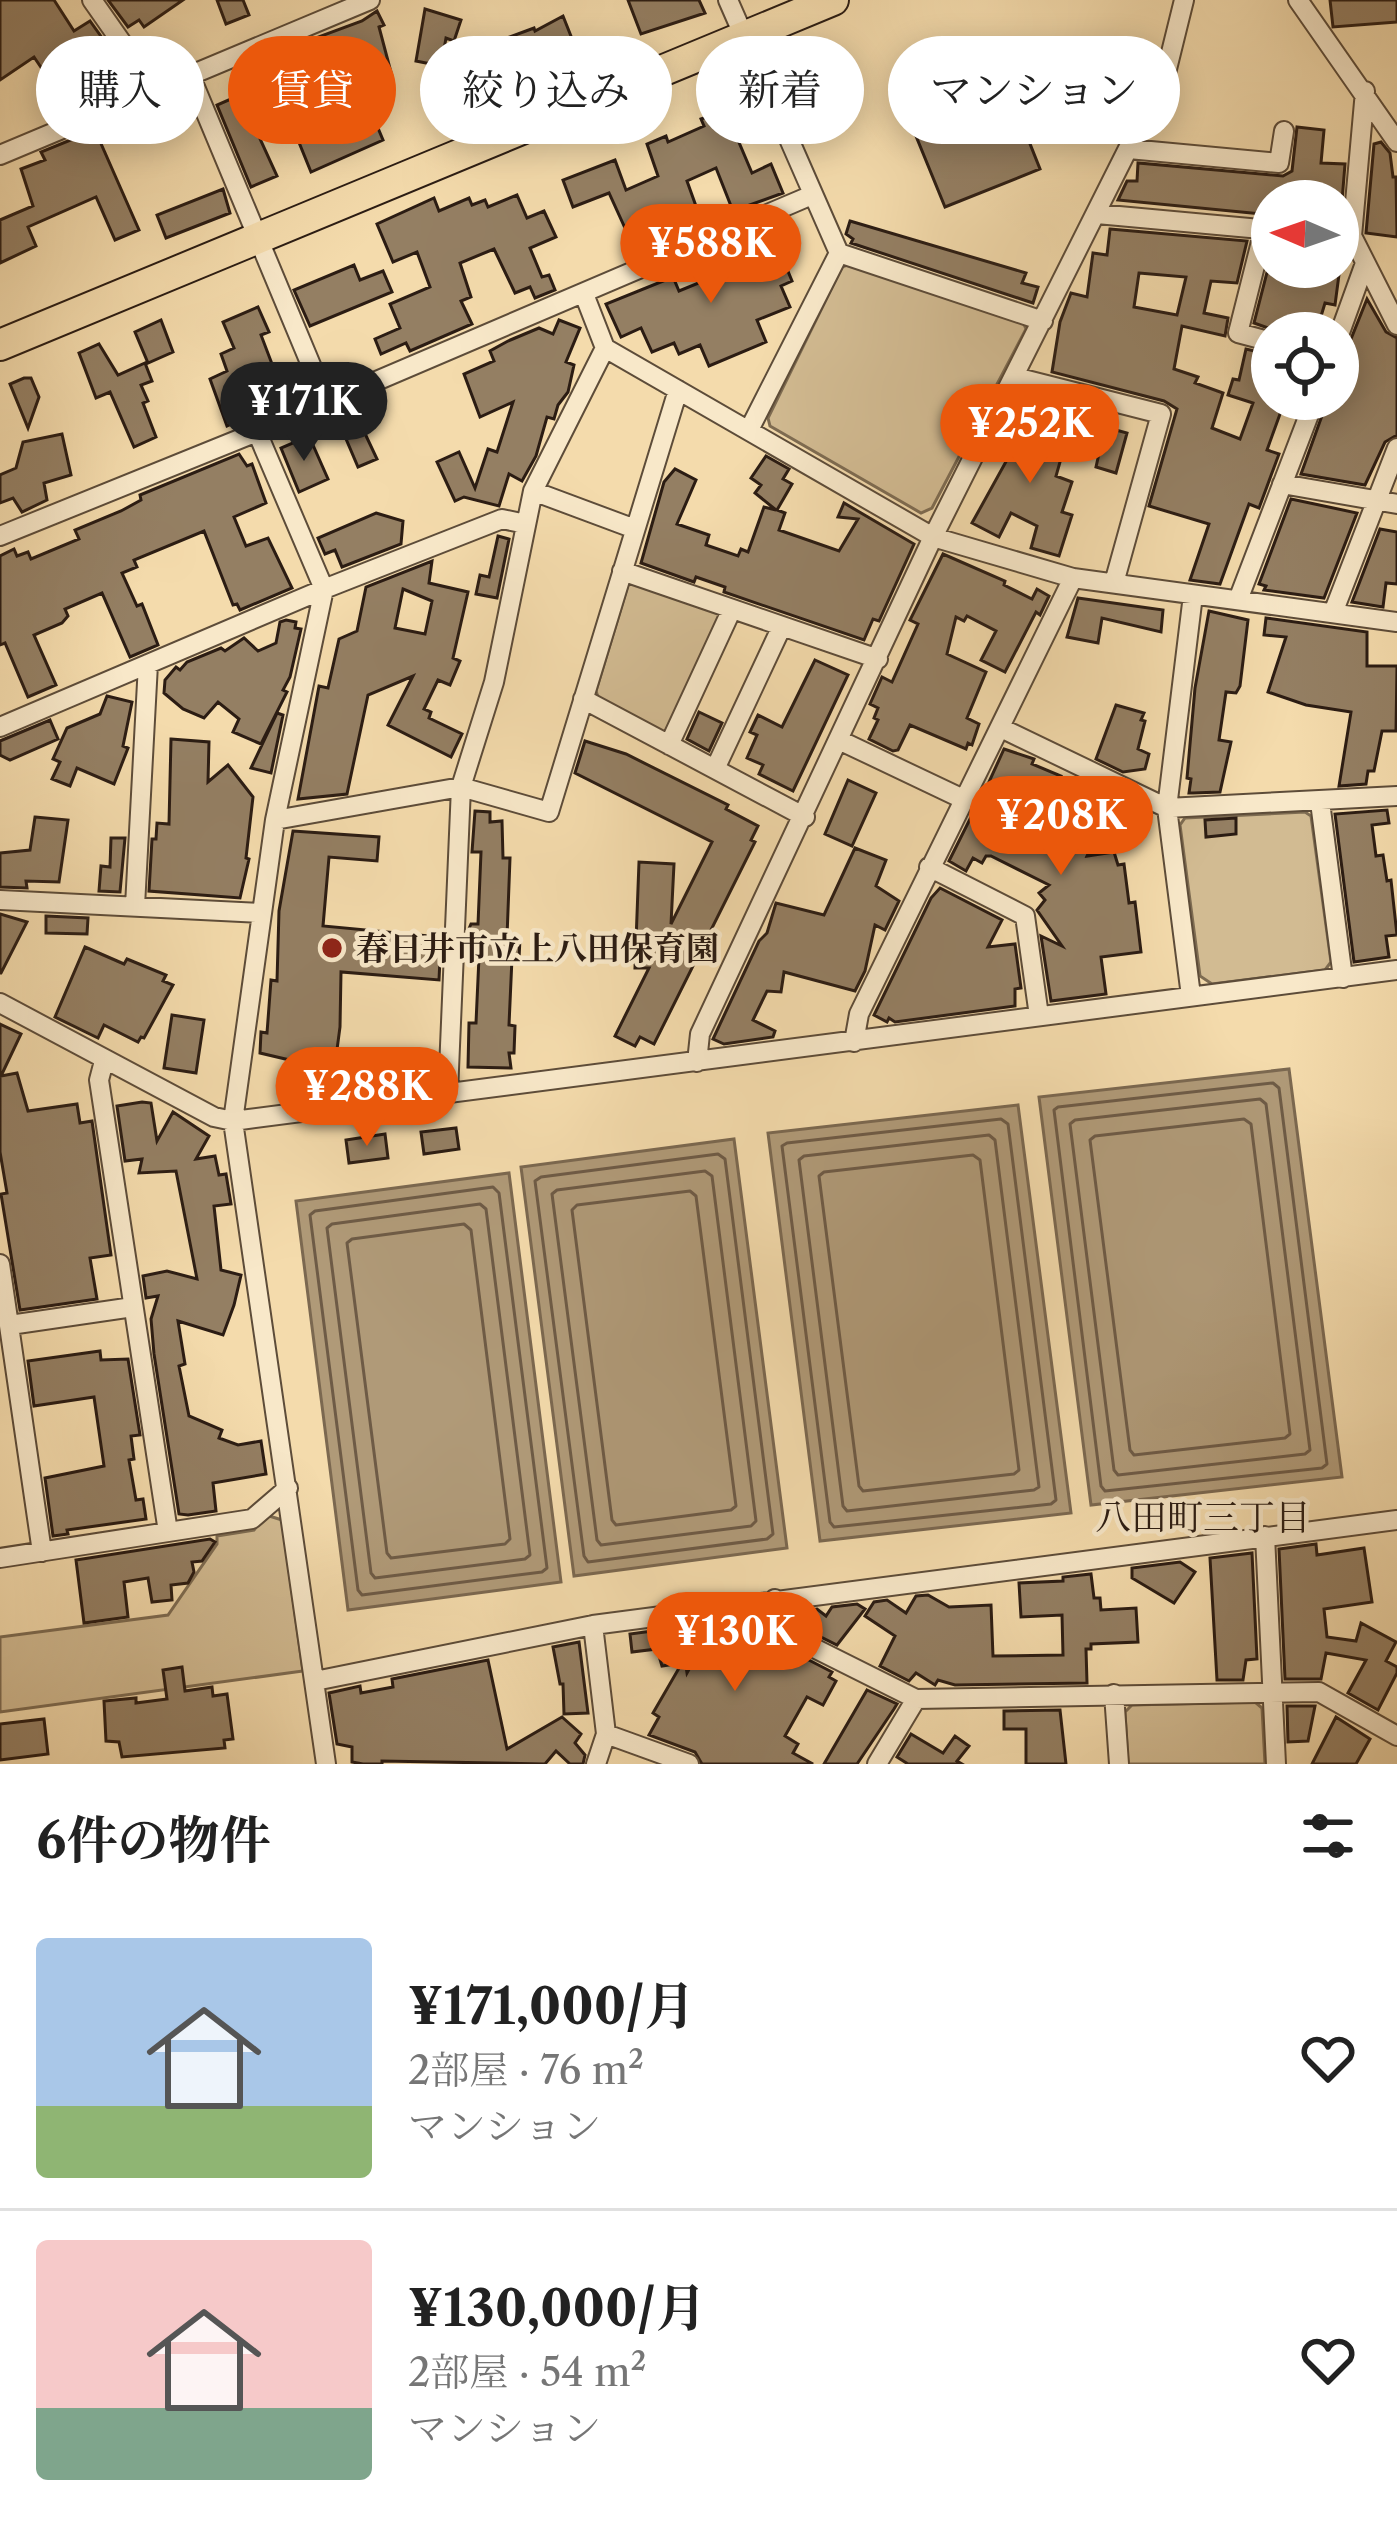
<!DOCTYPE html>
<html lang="ja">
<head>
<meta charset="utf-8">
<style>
	:root { --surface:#fff; --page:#f2f2f2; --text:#222; --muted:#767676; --line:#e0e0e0; --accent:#ea580c }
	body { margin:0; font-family:"Libre Caslon Text","Noto Serif JP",serif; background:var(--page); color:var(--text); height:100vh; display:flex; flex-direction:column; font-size:45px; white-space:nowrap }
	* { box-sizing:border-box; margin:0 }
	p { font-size:39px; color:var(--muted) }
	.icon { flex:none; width:66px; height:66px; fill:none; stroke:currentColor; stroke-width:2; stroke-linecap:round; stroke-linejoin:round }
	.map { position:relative; height:1764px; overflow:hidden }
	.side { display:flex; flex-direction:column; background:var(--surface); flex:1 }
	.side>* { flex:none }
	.top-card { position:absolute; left:36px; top:36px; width:1326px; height:108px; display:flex; gap:24px }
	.needle { width:78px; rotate:272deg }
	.buttons { position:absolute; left:1251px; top:180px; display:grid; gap:24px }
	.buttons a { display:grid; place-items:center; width:108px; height:108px; border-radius:50%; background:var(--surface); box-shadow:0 6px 30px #0003; font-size:60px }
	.price { position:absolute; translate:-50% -102px; padding:0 27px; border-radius:42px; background:var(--accent); color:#fff; font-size:39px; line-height:78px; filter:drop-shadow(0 3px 6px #0008) }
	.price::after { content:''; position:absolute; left:50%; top:72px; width:36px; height:27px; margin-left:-18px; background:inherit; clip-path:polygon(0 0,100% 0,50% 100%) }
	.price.current { background:#222; color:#fff }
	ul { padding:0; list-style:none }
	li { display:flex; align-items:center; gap:36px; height:300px; padding:0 36px }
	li+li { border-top:3px solid var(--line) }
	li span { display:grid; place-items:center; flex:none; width:336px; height:240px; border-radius:12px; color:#555 }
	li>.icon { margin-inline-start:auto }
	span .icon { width:144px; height:144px; fill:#fffc; stroke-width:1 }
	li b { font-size:51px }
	h2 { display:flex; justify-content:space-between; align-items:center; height:144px; padding:0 36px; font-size:51px }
	.chip { padding:0 42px; border-radius:54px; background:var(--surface); box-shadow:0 6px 30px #0003; font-size:42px; line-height:108px }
	.chip.current { background:var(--accent); color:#fff }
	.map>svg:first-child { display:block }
	.green { fill:#d2bb92; stroke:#7e6c52; stroke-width:3 }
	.water { fill:#b09a78; stroke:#7b6850; stroke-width:3 }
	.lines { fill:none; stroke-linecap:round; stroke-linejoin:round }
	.shore { stroke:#6e5b46; stroke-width:3 }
	.building { fill:#947f63; stroke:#2b1c13; stroke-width:3; fill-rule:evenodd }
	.minor-casing { stroke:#5d4c39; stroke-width:22 }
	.primary-casing { stroke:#2b1c13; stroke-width:34 }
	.minor { stroke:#f8e8c9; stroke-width:18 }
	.primary { stroke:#f4dbac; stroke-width:30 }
	.poi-dot { fill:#8f2418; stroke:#f8e8c9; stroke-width:4.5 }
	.labels { text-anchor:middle; stroke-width:9; stroke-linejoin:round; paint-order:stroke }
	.poi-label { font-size:33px; font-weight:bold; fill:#2b1c13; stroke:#f8e8c9; text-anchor:start }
	.neighbourhood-label { font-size:36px; fill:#2b1c13; stroke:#f8e8c9 }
</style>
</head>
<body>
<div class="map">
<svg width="1397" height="1764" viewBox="0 0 1397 1764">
	<rect width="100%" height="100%" fill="#f4dbac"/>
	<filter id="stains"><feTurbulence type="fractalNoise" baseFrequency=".00167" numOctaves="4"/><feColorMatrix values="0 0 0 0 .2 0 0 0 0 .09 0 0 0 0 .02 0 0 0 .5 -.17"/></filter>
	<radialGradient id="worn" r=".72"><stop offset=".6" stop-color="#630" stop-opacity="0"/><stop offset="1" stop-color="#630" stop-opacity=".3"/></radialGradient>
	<!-- green -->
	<path class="green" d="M850,264L1022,320L1026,329L932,508L921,513L770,426L768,418L842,267Z
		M637,582L719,613L721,621L666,732L660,733L599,700L596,691L628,585Z
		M1305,812L1311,816L1331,962L1325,970L1212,984L1200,976L1180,825L1185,818Z
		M266,1515L282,1520L303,1671L0,1712V1637L168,1615L217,1544V1536L254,1530Z
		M1255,1702L1262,1708L1265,1764H1128L1125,1712L1132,1705Z"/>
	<!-- water -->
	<path class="water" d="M1289,1069L1342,1477L1091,1505L1039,1097Z
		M1018,1105L1071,1513L820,1541L768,1133Z
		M734,1139L787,1548L574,1576L521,1167Z
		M509,1173L561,1582L348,1610L296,1201Z"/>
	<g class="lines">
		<!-- shore -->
		<path class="shore" d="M1273,1083L1279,1088L1327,1464L1322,1468L1105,1491L1101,1486L1054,1110L1058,1107Z
			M1260,1099L1266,1104L1310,1450L1305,1454L1118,1475L1114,1470L1070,1124L1075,1120Z
			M1001,1119L1008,1124L1056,1500L1051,1504L834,1527L830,1522L782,1146L787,1143Z
			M1244,1119L1251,1124L1290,1434L1285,1438L1134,1455L1130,1450L1090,1140L1095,1136Z
			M989,1135L995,1140L1039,1487L1034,1490L847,1511L843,1506L799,1160L804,1156Z
			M718,1154L725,1159L773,1534L767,1539L588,1562L584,1556L535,1181L541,1177Z
			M973,1155L980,1160L1019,1470L1014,1474L863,1491L859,1486L819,1176L824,1172Z
			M705,1171L712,1176L756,1521L751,1526L601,1545L597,1540L552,1194L557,1190Z
			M493,1187L499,1193L547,1568L542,1572L362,1595L358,1590L310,1215L315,1211Z
			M690,1191L696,1196L736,1506L731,1510L616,1525L612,1520L572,1210L577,1205Z
			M480,1204L486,1209L530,1555L525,1559L375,1578L371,1573L327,1228L332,1224Z
			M464,1224L471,1230L510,1539L505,1544L391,1558L387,1553L347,1243L352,1239Z"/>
	</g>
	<!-- building -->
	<path class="building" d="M0,0H54L74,31L90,21L105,42L109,51L104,54L115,70L110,74L118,84L100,97L92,85L65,103L34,57L0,80Z
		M108,0H183L144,27L139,20L128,27Z
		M217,0H243L249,15L226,24Z
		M628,0H699L705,13L641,34Z
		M1330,0H1397V22L1333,27Z
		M425,9L461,20L454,41L446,38L441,66L416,61Z
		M377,11L384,25L379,27L392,76L365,84L366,88L362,90L383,140L311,172L283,103L320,87L302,43L362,21Z
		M563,16L582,64L520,88L507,38L534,28L535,31Z
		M1003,76L1040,169L945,207L907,114L938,102L933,90L954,81L959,93Z
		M739,81L748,102L733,108L745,137L738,140L752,173L771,164L783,193L733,211L716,168L687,181L701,220L666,238L667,241L635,250L609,193L573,207L563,180L615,160L626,190L658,176L647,144L666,136L668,142L704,126L701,119L710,116L702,96Z
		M240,95L277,176L251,187L217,105Z
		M1297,127L1324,130L1321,163L1345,164L1342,201H1272V215L1118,200L1127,181H1137L1138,163L1283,176L1292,171Z
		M95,130L139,230L115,240L96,197L28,227L36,246L0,263V220L33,206L21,169L45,160L41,152Z
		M1381,142L1390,153L1393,177H1396L1397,237L1366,233L1374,144Z
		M223,189L230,213L166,238L157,215Z
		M517,195L527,218L544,211L556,237L530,248L542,277L549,275L555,290L535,298L530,287L515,293L494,249L460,263L471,297L461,301L472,324L410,351L406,343L381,354L375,339L400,328L390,304L430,287L417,252L393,262L377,224L434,198L439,211L469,198L472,205L485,200L488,207Z
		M850,221L1026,273L1022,283L1038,287L1033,303L851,243L853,239L846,234Z
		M1110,229L1247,241L1237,283L1211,281L1204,313L1228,318L1225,336L1182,326L1174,369L1198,377L1195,383L1223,393L1212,428L1240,439L1253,403L1228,395L1233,379L1239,380L1246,349L1272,355V399H1301L1297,409L1284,403L1267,450L1279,454L1259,508L1249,504L1220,584L1190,580L1209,524L1149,506L1177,409L1164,401L1052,372L1060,322L1071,293L1087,297L1093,253L1107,255ZM1139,273L1186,277L1177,315L1134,307Z
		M773,235L792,281L781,286L790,307L757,320L766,342L709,366L700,345L679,354L674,343L652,352L641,328L621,337L606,304L673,277L679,291L733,269L727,254Z
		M1272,253V267H1340L1335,305L1325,303L1316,333H1282L1254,323Z
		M354,265L360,280L383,271L392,292L310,326L294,290Z
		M1367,299L1386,332L1397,338V435L1385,442L1365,485L1301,474L1328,399H1338V380L1348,355L1345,354Z
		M258,307L269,332L261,335L283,393L240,411L243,419L227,426L210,379L227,371L221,354L234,348L223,322Z
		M161,320L173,352L148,363L135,332Z
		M559,320L580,328L566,362L574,365L568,392L558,405L554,419L547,417L536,456L522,481L509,474L499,506L464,497L455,501L437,462L459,452L475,488L488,449L497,452L513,402L480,417L464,374L494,361L490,351L508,341L539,328L553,334Z
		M99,344L118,375L145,363L152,381L141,385L148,401L143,403L156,437L134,447L110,392L96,398L79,353Z
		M24,378H31L39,397L28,428L10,384Z
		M352,406L377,459L358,467L335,413Z
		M1020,418L1068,434L1056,476L1072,482L1062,512L1072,515L1059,556L1031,548L1037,526L1011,513L999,537L972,523L1008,458L998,454L1005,432L1008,433L1011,424L1018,427Z
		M1105,427L1127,433L1116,473L1096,467Z
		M62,434L71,475L44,483L47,500L22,512L13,498L0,503V475L16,468L23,442Z
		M309,436L328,479L299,492L281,448Z
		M239,454L247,466L252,464L266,503L234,517L246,546L268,538L292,588L240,610L237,604L233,605L204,531L134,560L137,567L122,573L137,606L142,604L158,645L130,657L102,593L65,609L68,616L62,623L34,635L56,685L28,697L5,643L0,645V556L14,549L17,556L28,552L31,559L79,539L75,530L121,511L141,500L140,495Z
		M766,456L789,469L783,479L792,484L777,510L785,513L779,530L839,551L858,519L838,517L844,503L914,544L879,621L873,619L864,640L724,592L725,587L696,577L694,582L641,563L664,482L675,469L696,480L677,524L709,535L706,545L738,556L741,549L748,552L764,507L776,510L755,493L761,485L751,478Z
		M1291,499L1357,513L1324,598L1264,590L1266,586L1259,584Z
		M376,513L403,521L401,544L342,567L335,550L325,554L318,538Z
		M1380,529L1397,532V584L1386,583L1383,607L1352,602Z
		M498,536L509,539L497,598L476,594L480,575L489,577Z
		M943,554L1005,581L1004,585L1032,599L1037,589L1049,596L1040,615L1036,612L1005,672L981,660L996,631L967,616L964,621L956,617L947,654L986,672L967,718L979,724L972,745L968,743L966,749L910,725L898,750L893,751L869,739L878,720L874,718L878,708L870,704L882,677L892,682L918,624L910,620Z
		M432,561L429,583L468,592L453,658L460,661L450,685L438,680L424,709L431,712L429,718L462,734L451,757L388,725L413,676L368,695L347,794L298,799L319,686L328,688L339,639L357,631L366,587ZM403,589L432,601L425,634L395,628Z
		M1078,598L1163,610L1161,632L1102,618L1098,643L1067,637Z
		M1209,611L1248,620L1240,686L1236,693L1226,692L1219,740L1231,742L1220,792L1193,793H1189L1191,779L1187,778L1195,688Z
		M1266,618L1367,632V666H1397L1396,731H1382L1374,771H1368L1366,784L1339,786L1351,712L1306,705L1268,692L1286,637L1264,635Z
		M286,620L296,622L295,628L301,629L290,677L283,690L287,692L261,744L233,732L239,719L218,702L204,718L183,709L164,693L165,680L176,667L180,670L187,662L221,648L225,651L244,638L258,651L276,643L280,622Z
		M815,660L848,675L793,791L759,774L763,765L747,758L757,735L750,732L758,715L782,727Z
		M107,696L132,702L123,746L128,748L114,784L77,768L70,786L52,779L60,762L53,759L67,728L100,714Z
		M1116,705L1144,713L1141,720L1145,721L1138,749L1149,754L1145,769L1123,772L1096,759Z
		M699,712L722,723L709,751L687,739Z
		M277,713L283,715L271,773L251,768Z
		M50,720L58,739L10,760L0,755V741Z
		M171,739L209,742L208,782L228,765L253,797L246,858L249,859L240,898L149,891L152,839H156L157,823L169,824Z
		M585,741L626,754L728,805L726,809L758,826L751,840L755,842L654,1044L640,1037L635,1046L615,1036L649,968H635L639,862L674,864L671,924L712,842L575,773Z
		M1004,749L1034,759L1032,764L1061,776L1057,786L1107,813L1087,856L1114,852L1118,865L1124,864L1129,903L1135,902L1141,952L1101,957L1106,994L1051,1001L1041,936L1062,946L1037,910L1045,900L1039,893L1049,885L991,856H986L982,863L973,858L966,871L949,861L976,807L1046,847L1063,812L989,782Z
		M848,780L876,793L852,846L825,834Z
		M1387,810L1389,823L1372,825L1376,856L1383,855L1387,881L1391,880L1397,935L1386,936L1389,957L1354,962L1335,814Z
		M475,811L490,812V822L502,821L503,858H510L507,937L520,938L519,959L512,958L509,1025L515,1026L514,1053H509L511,1068L468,1067L469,1023H476L479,957L467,955L468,931L471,924H478L481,852H472Z
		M35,817L68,820L59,882L26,881L27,888L0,887V853L30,850Z
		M1236,818V834L1206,837L1205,820Z
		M293,831L379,837L377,861L329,857L323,926L441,937L439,980L341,972L340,1027L331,1095L311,1097L294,1092L298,1062L260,1053L261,1032L267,1033L271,980L277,981L279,911Z
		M111,838H125L120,892L99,891L101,866L110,867Z
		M855,848L886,860L876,886L899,901L885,930L875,925L865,971L855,991L784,972L781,992L767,991L753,1020L775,1031L773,1037L724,1044L713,1039L759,941L767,933L776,903L824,915Z
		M940,888L1002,920L988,947L1015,944L1021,988L1015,989V1006L895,1022L889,1018L887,1022L874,1015L931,898Z
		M0,914L27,922L1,973H0Z
		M46,916L88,918L87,934L46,933Z
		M85,947L124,964L127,959L166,975L163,981L173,985L144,1038L141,1037L138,1042L104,1025L98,1038L55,1017Z
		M172,1015L204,1020L196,1073L164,1068Z
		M0,1024L21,1034L1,1076L17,1073L28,1111L77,1104L80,1123L92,1121L111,1255L90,1258L97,1299L20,1310L1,1194L7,1193L0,1152Z
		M142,1102L151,1103L157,1141L173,1112L209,1136L196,1159L215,1156L219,1175L226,1174L231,1204L214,1206L221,1270L241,1275L234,1305L223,1335L178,1321L185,1364L179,1366L189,1416L222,1430L219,1438L238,1445L261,1441L266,1474L213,1483L216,1511L188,1515L179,1514L154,1354L151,1319L158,1296L146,1298L143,1276L167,1271L197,1279L176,1171L139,1173L142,1159L125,1161L117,1106Z
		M456,1128L459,1149L424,1154L421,1132Z
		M385,1134L388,1158L349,1163L346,1140Z
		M100,1351L101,1360L128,1359L140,1435L131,1436L134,1459L129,1460L136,1500L143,1499L146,1519L67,1530L68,1534L53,1536L45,1478L104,1466L94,1397L34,1406L28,1361Z
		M210,1539L215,1542L202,1561L192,1562L194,1572L188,1583L171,1585L172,1600L152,1602L148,1578L124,1582L128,1617L84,1623L76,1560Z
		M1316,1544L1317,1555L1364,1548L1372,1602L1324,1609L1327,1637L1356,1641L1361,1623L1396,1642L1386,1661L1397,1667V1673L1378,1710L1348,1693L1366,1660L1326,1653L1321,1679H1285L1279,1549Z
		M1252,1553L1257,1659L1246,1660L1243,1680H1217L1210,1558Z
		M1180,1562L1195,1572L1174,1603L1132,1578V1568Z
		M1091,1574L1094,1598H1100L1101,1610L1136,1608L1138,1642L1091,1644V1649H1086L1087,1683L955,1685L938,1680L935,1685L916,1673L909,1681L880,1666L895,1636L865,1616L874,1602L887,1600L906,1613L916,1596L928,1595L949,1607L991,1605L993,1656L1063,1655L1062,1615L1021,1617L1019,1583L1063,1581V1577Z
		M857,1604L865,1609L837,1645L795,1624L793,1613L817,1609L826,1616L832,1607Z
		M749,1618L768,1625L774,1642L832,1672L829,1677L836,1681L823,1705L807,1697L785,1736L798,1744L793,1753L813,1764H702L695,1752L649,1735L659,1717L653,1713L682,1663L662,1666L657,1649L632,1652L630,1634L675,1628L677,1640H682L687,1673L715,1623L737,1620L745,1625Z
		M579,1642L588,1713L564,1714L563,1684H560L553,1647Z
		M488,1660L507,1749L562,1717L581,1734L575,1743L585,1755L583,1764H570L556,1751L545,1764L382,1761V1764H363L352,1762V1747L337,1744L329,1693L360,1686L361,1693L393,1687L392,1679Z
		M182,1667L185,1691L212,1687L213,1696L227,1694L233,1739L224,1740L225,1748L122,1757L119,1742L106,1741L104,1701L136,1698V1703L167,1699L163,1670Z
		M867,1690L897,1704L894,1709L857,1764H824Z
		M1287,1706H1315L1308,1741L1288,1742Z
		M1060,1710L1066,1764H1026V1729H1004V1711Z
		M1336,1717L1370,1739L1356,1764H1312Z
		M44,1719L48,1754L0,1760V1724Z
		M911,1734L943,1753L955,1736L969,1746L957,1761L962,1764H908L897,1757Z"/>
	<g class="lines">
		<defs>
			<path id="minor" d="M92,0L155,90
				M728,0L839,253L750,428
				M1298,0L1397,142
				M190,75L326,401
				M1129,149L1279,163L1284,131
				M0,155L370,0
				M1097,214L1272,230
				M1264,230L1238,333L1272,342
				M1338,235L1352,236L1397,325
				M1352,236L1365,91
				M839,253L1043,321
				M584,294L605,348L933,537L1073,578L1397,622
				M1338,338L1364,266
				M1015,377L1161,414L1114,583
				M257,432L324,589L275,820L233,1121L326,1764
				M1282,484L1397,504
				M533,491L635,529
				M0,536L257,432L812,195
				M622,571L878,659
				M1238,600L1315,399
				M1333,613L1397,448
				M583,699L805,817
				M0,727L324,589L502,519L526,524
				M1001,728L1167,808L1397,796
				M841,741L963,799
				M669,745L732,609
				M715,769L782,626
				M1320,802L1343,978
				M275,820L461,787L549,812L678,390
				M929,867L1025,916L1039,1016
				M0,900L262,913
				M135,906L148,664
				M1191,996L1167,808L1193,595
				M0,1003L214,1117L233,1121L1397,970
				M854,1042L859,1014L1073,578
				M104,1061L99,1080L168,1532
				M697,1062L700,1034L933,537L1166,73L1184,0
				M448,1093L461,787L494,682L533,491L605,348
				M0,1264L42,1552
				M10,1325L133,1307
				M1265,1536L1276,1764
				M0,1558L252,1519L288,1488
				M775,1599L784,1633L916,1699L1319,1692L1397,1736
				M593,1625L606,1734L596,1764
				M315,1681L593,1625L1397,1520
				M1114,1694L1119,1764
				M606,1734L689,1764
				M877,1764L916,1699"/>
			<path id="primary" d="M0,345L833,0"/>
		</defs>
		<!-- minor casing -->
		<use href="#minor" class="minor-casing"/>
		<!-- primary casing -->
		<use href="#primary" class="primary-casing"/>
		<!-- minor -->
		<use href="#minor" class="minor"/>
		<!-- primary -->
		<use href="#primary" class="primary"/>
	</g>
	<!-- markers -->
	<circle class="poi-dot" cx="332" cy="948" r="12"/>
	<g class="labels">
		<!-- poi labels -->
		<g class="poi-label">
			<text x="356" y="960">春日井市立上八田保育園</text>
		</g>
		<!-- neighbourhood labels -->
		<g class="neighbourhood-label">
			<text x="1203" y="1530">八田町三丁目</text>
		</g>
	</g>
	<rect width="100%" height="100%" filter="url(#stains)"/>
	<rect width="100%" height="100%" fill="url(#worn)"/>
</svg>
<div class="buttons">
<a><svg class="needle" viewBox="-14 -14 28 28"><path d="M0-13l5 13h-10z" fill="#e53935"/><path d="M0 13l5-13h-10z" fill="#767676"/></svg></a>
<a><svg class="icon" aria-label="locate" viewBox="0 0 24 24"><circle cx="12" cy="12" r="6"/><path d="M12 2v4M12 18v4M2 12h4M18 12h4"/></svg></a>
</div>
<b class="price" style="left:711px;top:306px">¥588K</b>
<b class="price current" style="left:304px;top:464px">¥171K</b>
<b class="price" style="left:1030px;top:486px">¥252K</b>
<b class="price" style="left:1061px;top:878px">¥208K</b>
<b class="price" style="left:367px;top:1149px">¥288K</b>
<b class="price" style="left:735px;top:1694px">¥130K</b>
<div class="top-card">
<a class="chip">購入</a>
<a class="chip current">賃貸</a>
<a class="chip">絞り込み</a>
<a class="chip">新着</a>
<a class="chip">マンション</a>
</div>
</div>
<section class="side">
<h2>6件の物件<svg class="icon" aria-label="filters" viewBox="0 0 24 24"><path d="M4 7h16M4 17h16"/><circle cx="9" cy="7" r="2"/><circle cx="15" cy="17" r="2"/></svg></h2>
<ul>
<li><span style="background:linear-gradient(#a9c7e8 70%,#8fb573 0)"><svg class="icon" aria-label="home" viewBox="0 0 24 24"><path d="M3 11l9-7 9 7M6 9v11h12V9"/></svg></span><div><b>¥171,000/月</b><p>2部屋 · 76 m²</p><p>マンション</p></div><svg class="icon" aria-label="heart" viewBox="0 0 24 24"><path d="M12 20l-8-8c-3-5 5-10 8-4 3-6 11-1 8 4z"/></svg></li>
<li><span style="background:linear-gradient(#f6c9c9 70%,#7fa58c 0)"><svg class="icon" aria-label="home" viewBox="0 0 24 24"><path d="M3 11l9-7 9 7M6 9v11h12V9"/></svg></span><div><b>¥130,000/月</b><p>2部屋 · 54 m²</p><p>マンション</p></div><svg class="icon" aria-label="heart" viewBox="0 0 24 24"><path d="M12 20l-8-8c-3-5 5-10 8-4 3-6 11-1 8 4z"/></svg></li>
</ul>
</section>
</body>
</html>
